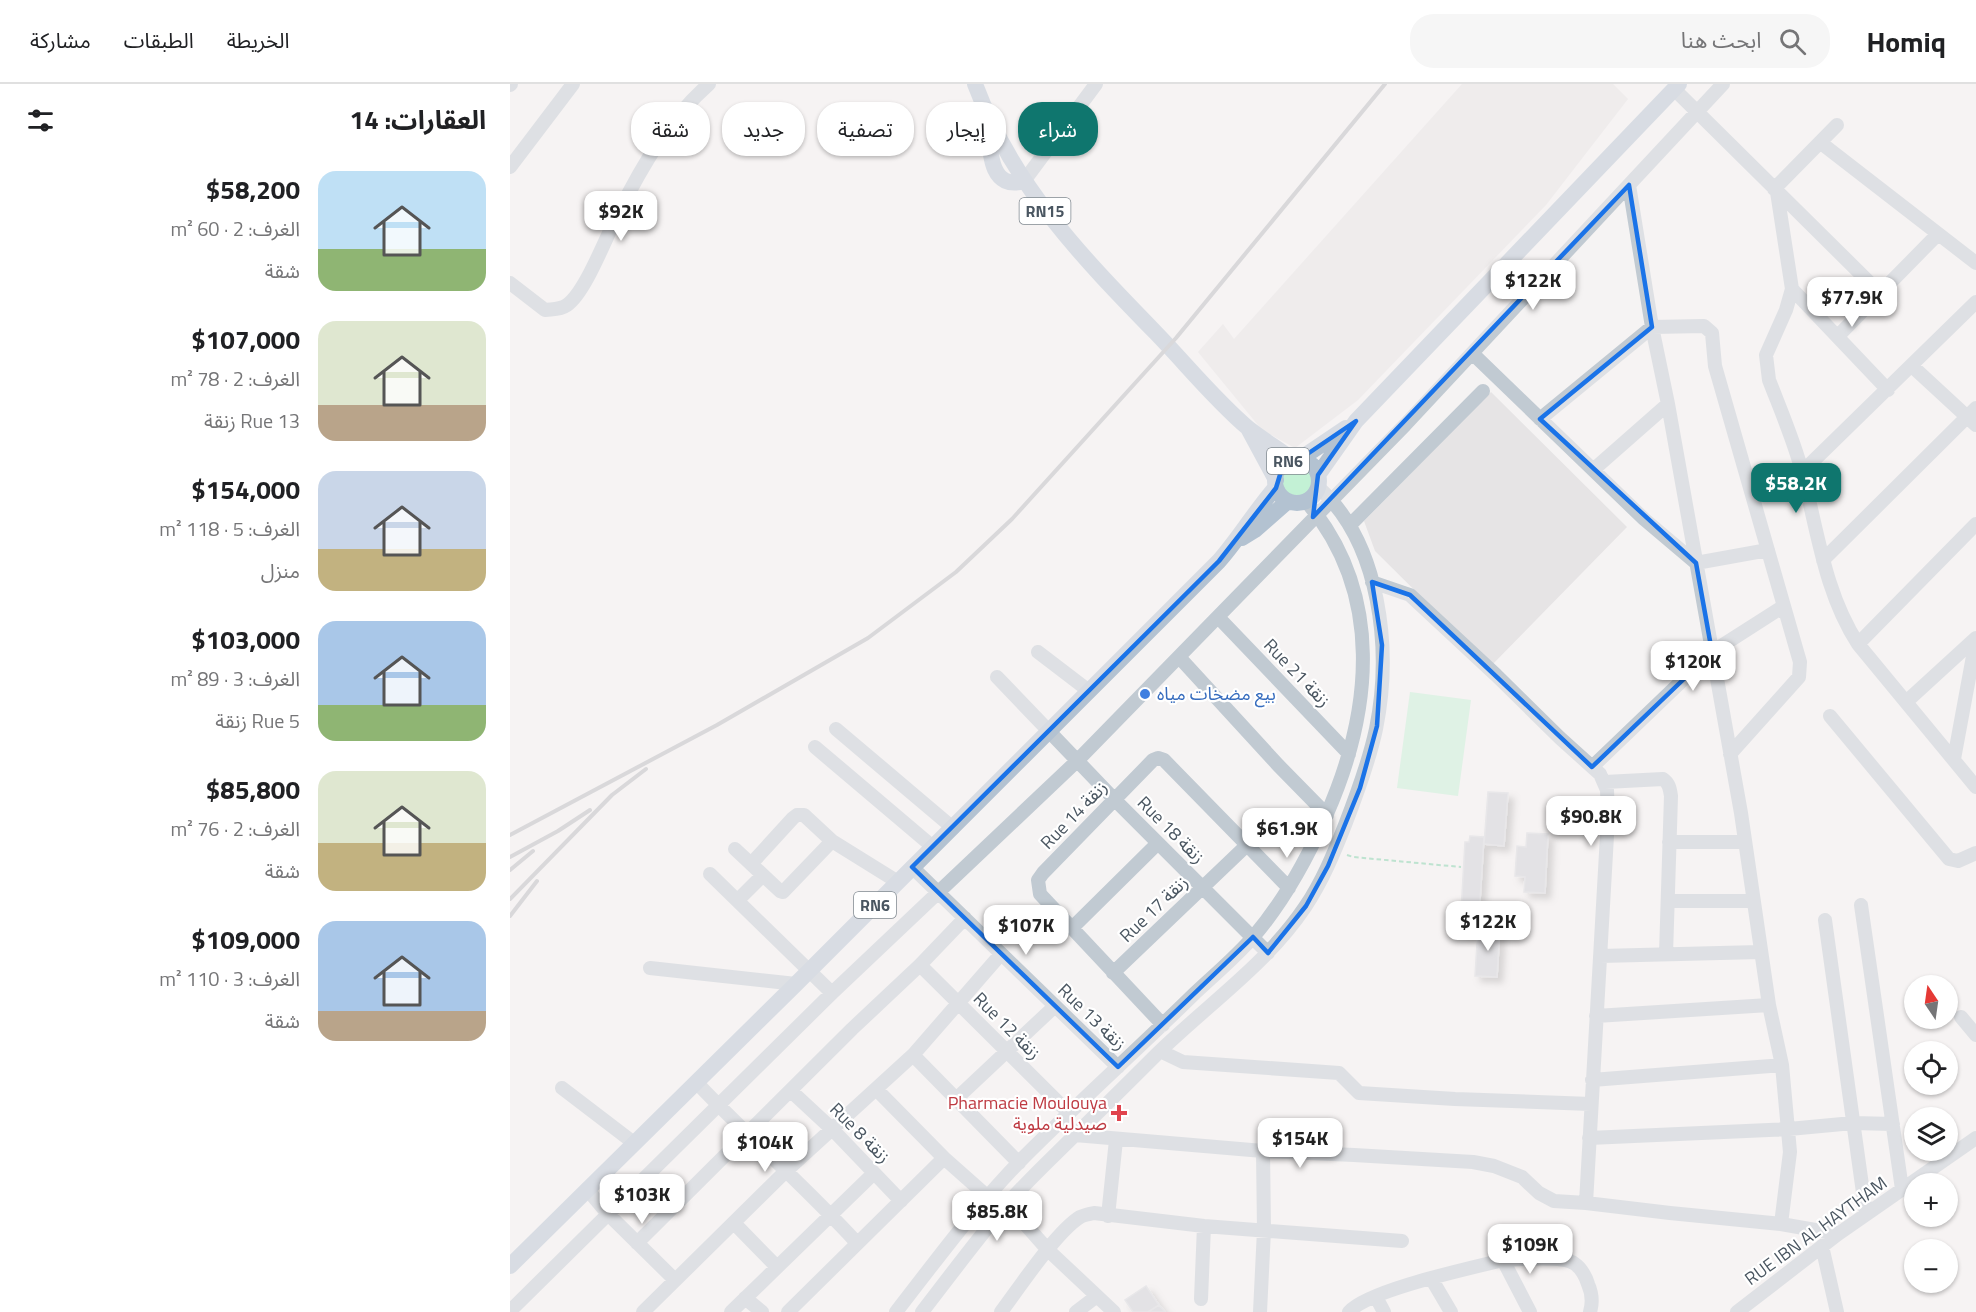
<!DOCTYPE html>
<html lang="ar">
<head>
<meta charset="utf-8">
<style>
	:root { --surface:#fff; --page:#f6f6f6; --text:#202124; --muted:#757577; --line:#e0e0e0; --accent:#0f766e }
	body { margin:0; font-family:"Titillium Web","Noto Sans Arabic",sans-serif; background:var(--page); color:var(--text); direction:rtl; height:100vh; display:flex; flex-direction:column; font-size:22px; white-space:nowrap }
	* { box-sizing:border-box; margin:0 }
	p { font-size:20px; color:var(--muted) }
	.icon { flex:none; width:33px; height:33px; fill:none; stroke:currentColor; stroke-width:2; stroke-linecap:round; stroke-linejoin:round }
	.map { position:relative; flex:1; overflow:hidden; direction:ltr }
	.details { display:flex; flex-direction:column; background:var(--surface); width:510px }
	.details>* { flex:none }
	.top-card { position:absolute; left:18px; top:18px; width:570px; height:54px; direction:rtl; display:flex; gap:12px }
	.needle { width:39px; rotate:347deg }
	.buttons { position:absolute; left:1394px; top:891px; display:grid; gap:12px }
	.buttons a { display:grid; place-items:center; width:54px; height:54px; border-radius:50%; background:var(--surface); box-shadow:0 2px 4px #0004; font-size:30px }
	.price { position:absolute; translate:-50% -51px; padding:0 14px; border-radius:12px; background:#fff; color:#222; font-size:20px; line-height:39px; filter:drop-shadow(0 2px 3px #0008) }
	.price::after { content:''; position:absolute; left:50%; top:36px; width:18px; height:14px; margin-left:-9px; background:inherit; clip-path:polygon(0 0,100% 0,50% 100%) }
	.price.current { background:var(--accent); color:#fff }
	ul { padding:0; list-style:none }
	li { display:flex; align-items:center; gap:18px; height:150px; padding:0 24px }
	li span { display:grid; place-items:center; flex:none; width:168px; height:120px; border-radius:18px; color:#555 }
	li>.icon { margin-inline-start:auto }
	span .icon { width:72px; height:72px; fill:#fffc; stroke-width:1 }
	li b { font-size:26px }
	h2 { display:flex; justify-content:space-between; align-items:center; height:72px; padding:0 24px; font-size:26px }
	.pill { padding:0 21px; border-radius:24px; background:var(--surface); box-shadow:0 2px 4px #0004; font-size:21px; line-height:54px }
	.pill.current { background:var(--accent); color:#fff }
	header { display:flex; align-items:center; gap:36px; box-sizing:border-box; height:84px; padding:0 30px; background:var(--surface); border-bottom:2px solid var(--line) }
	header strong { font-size:28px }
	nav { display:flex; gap:33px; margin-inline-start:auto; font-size:21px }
	.search { width:420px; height:54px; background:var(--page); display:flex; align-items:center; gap:15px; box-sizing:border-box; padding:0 21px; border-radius:24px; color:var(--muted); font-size:22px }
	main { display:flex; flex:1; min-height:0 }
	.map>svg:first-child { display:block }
	.education { fill:#e6e4e5 }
	.green { fill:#c3f1d5 }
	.building { fill:#cdcfd5; stroke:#d7d9de; stroke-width:1.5; filter:url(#shadow) }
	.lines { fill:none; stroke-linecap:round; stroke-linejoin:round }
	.path { stroke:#7ad0a6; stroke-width:2; stroke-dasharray:4.5 3; stroke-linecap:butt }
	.minor { stroke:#c1cad2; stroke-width:14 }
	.major { stroke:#b3c2d1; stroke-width:16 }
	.rail { stroke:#b5b8bd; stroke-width:4 }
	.marked { fill:none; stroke:#1a73e8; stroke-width:4.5; stroke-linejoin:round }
	.shop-dot { fill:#3f7fe0; stroke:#fff; stroke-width:2 }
	.health-dot { fill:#e0444e; stroke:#fff; stroke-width:2 }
	.labels { text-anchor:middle; stroke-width:4.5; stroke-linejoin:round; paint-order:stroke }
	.shield { fill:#fff; stroke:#808990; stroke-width:1.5 }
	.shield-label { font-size:16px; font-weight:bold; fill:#4a5661 }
	.street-label { font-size:18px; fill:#4a5661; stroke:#fff }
	.shop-label { font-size:18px; fill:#366cbe; stroke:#fff; text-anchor:start }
	.health-label { font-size:18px; fill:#be3a42; stroke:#fff; text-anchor:end }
</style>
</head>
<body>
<header>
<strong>Homiq</strong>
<div class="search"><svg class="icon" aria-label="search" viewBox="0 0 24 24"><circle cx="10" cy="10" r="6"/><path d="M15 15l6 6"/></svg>ابحث هنا</div>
<nav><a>الخريطة</a><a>الطبقات</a><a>مشاركة</a></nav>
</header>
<main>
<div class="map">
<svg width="1466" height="1228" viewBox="0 0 1466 1228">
	<defs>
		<filter id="shadow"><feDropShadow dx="5.5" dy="5.5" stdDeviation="3" flood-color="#0004"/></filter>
	</defs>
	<rect width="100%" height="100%" fill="#f5f3f3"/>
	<!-- education -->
	<path class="education" d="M952,0H1103L1118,15L1036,121L848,316L785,364L752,346L688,268L713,240L724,255Z
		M981,308L1117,443L981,582L865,467L854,437Z"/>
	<!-- green -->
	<path class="green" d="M772 397a16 16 0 1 1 32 0a16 16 0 1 1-32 0Z
		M900,608L961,616L948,712L887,704Z"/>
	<!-- building -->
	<path class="building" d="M978,708L998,709L994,762L974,760Z
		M1017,749L1038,750L1035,809L1014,808L1015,793L1005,792L1007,762L1016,763Z
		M960,752L974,753L968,849H951L952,845H950L955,758H959Z
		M968,843L990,844L987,893L965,892Z
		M636,1202L649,1221L638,1228H623L615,1216Z
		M649,1221L655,1228H638Z"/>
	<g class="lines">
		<!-- path -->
		<path class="path" d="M837,771L843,773L951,783"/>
		<!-- minor -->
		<path class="minor" d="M0,1L1,0
			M1164,5L1370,209L1328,252
			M1311,59L1466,179
			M0,83L63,0
			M514,97L586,0
			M1119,101L1142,243L1158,320L1231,729L1259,921L1272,981L1280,1068L1271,1140
			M1264,105L1327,41
			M1267,108L1282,205L1276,226L1256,271L1259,296C1271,327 1285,359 1293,391C1308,449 1315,509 1348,560L1466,703
			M0,199L35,226C43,225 50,226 57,221C76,208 97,150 109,128C132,82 160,34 199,0
			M1282,205L1378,306
			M1370,209L1427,151
			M962,269L1134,435L1186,479L1258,466
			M1402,282L1466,341
			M1030,335L1142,243L1194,242L1202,249L1205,282L1290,578L1289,593L1220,670
			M1083,386L1158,320
			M1292,388L1466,218
			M842,439L973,307
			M1313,476L1466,324
			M862,498L900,511L986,591L1050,654L1090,690L1097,706L1098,734L1076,1119
			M708,533L839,670
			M1348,560L1466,440
			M528,568L579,607
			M669,573L768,681L817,731
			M487,593L604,715L758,869
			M1396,618L1466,554
			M1320,632L1439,775L1448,777L1466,769
			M326,645L443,744
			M305,663L423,763
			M1444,675L1466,556
			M1082,683L1202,568L1274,522
			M1095,698L1153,695C1159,699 1160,705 1161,712L1156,870
			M1159,758H1235
			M225,765L270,807L273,808L322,757
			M241,780L283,734L287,731H294L322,757L388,798
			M402,783L608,983
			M200,790L322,909
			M228,816L253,791
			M1158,817H1243
			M1351,821L1392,1105
			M1315,836L1356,1130
			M562,844L648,759
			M1090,872L1250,868
			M410,881L559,1029
			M140,884L286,900
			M603,889L736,762
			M1086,932L1259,921
			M1451,933L1466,951
			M653,941L530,810L528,796L533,789L643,676L648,674L654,676L779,804
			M650,967L673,978L829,989L849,1009L945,1015L1081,1020
			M403,971L509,1079
			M1082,996L1272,981
			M186,998C238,1053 296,1103 347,1159
			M52,1004L124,1059
			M367,1006L434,1074L478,1113
			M281,1007L323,1046L391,1117
			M446,1015L545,922
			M565,1051L753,1067L844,1071L963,1078L984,1082L1012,1093L1029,1109L1044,1117L1076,1119L1160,1129L1271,1140L1328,1150
			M1079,1054L1279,1045L1343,1039L1383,1040
			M77,1105L98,1130L165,1196
			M497,1120L538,1166L604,1228
			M598,1132L606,1056
			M224,1139L267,1183
			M127,1159L342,945L410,881L455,834
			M1312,1162L1327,1228
			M921,1194L941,1228
			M866,1213L874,1228
			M235,1214L252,1228
			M691,1215L694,1142
			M0,1227L322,909L567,677L895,341L1213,0
			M133,1228L276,1087L403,971L491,870
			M221,1228L364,1089
			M278,1228L434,1074
			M386,1228C428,1174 468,1119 517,1070C571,1016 628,965 683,911C703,892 726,873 744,852C774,817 797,775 816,732C862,628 875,510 796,417
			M412,1228C440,1192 467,1155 497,1120C519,1095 544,1072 568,1048C595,1022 621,996 647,970C697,921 756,881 795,823C812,798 824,769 835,741C847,710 859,678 866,645C882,566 871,459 808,403
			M491,1228C509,1204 546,1148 570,1133C574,1131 579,1130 584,1129L694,1142L892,1157
			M566,1228L587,1212
			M750,1228L754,1146L753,1067
			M839,1228C858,1206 961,1184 993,1176
			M1020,1228L993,1176C1009,1176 1052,1170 1065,1180C1071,1184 1076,1193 1078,1200C1082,1209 1083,1218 1080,1228
			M1227,1228L1328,1150L1466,1054"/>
		<!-- major -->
		<path class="major" d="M465,0C502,101 572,173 646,249C676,280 705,316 738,344C752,355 768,365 783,376
			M478,42C480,65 479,107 514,97
			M739,346L766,396
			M790,375L836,344
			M765 397a22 22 0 1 1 44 0a22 22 0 1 1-44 0Z
			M808,391L846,337L1169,0
			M732,454L745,446L778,417
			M0,1182L286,900L709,477C730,453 745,427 766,403"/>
		<!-- rail -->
		<path class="rail" d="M0,751L207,641L358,554L446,488L502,435L666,254L875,0
			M0,773L48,747L80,726
			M0,786L23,767
			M0,815L102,711L136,685
			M0,832L27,797"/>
	</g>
	<!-- marked area -->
	<path d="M0 0H1466V1228H0ZM1119,101L1142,243L1030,335L1186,479L1202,568L1082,683L900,511L862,498L872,561L867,642L850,704L818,782L796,822L758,869L743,853L608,983L402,783L709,477L766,404L773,381L790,375L846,337L808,391L803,433Z" fill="#f5f3f3" fill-opacity=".55" fill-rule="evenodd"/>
	<path class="marked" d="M1119,101L1142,243L1030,335L1186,479L1202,568L1082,683L900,511L862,498L872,561L867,642L850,704L818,782L796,822L758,869L743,853L608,983L402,783L709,477L766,404L773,381L790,375L846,337L808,391L803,433Z"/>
	<!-- markers -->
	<circle class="shop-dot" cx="635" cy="610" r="6"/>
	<path class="health-dot" d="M606 1020h6v6h6v6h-6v6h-6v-6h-6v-6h6z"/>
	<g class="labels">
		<!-- shield labels -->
		<g class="shield">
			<rect x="509.5" y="114" width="51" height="26" rx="4.5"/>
			<rect x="757" y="364" width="42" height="26" rx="4.5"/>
			<rect x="344" y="808" width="42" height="26" rx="4.5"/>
		</g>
		<g class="shield-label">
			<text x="535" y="133">RN15</text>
			<text x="778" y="383">RN6</text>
			<text x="365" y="827">RN6</text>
		</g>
		<!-- street labels -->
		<g class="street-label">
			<text transform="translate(787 589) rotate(46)" y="6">Rue 21 زنقة</text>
			<text transform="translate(564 731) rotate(-46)" y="6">Rue 14 زنقة</text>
			<text transform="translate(661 746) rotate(45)" y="6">Rue 18 زنقة</text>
			<text transform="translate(644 825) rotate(-44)" y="6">Rue 17 زنقة</text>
			<text transform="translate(582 933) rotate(44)" y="6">Rue 13 زنقة</text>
			<text transform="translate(497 942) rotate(45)" y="6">Rue 12 زنقة</text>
			<text transform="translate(350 1049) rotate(45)" y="6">Rue 8 زنقة</text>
			<text transform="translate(1306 1147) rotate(-36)" y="6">RUE IBN AL HAYTHAM</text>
		</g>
		<!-- shop labels -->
		<g class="shop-label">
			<text x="647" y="616">بيع مضخات مياه</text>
		</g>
		<!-- health labels -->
		<g class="health-label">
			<text x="597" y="1025">Pharmacie Moulouya<tspan x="597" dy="21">صيدلية ملوية</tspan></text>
		</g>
	</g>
</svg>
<div class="buttons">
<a><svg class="needle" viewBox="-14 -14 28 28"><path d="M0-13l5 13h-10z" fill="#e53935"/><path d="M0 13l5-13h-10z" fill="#757577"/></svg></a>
<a><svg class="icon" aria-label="locate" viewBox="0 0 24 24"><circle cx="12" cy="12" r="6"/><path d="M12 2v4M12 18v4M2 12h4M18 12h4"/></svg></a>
<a><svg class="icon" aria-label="layers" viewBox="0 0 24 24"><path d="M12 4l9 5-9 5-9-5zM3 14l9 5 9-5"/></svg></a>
<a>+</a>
<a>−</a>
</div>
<b class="price" style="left:111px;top:158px">$92K</b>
<b class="price" style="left:1023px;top:227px">$122K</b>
<b class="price" style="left:1342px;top:244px">$77.9K</b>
<b class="price current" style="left:1286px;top:430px">$58.2K</b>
<b class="price" style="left:1183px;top:608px">$120K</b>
<b class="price" style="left:1081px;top:763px">$90.8K</b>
<b class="price" style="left:777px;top:775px">$61.9K</b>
<b class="price" style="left:978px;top:868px">$122K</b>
<b class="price" style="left:516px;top:872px">$107K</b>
<b class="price" style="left:790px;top:1085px">$154K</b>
<b class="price" style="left:255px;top:1089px">$104K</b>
<b class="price" style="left:132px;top:1141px">$103K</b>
<b class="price" style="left:487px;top:1158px">$85.8K</b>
<b class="price" style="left:1020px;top:1191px">$109K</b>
<div class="top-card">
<a class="pill current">شراء</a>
<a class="pill">إيجار</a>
<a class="pill">تصفية</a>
<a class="pill">جديد</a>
<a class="pill">شقة</a>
</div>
</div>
<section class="details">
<h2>العقارات: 14<svg class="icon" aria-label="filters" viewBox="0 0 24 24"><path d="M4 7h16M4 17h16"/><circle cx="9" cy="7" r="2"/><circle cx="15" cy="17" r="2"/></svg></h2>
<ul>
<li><span style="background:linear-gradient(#bfe0f5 65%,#8fb573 0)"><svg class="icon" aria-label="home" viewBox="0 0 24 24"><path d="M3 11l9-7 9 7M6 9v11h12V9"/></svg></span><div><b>$58,200</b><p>الغرف: 2 · 60 m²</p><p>شقة</p></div></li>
<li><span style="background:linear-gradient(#dfe7d0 70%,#b9a48a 0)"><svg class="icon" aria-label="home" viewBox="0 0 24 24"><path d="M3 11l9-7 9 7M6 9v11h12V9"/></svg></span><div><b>$107,000</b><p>الغرف: 2 · 78 m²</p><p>Rue 13 زنقة</p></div></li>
<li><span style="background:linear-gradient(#c9d6e8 65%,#c2b280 0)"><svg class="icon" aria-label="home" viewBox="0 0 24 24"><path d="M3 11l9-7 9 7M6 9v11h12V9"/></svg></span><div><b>$154,000</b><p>الغرف: 5 · 118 m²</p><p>منزل</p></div></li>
<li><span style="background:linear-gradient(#a9c7e8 70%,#8fb573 0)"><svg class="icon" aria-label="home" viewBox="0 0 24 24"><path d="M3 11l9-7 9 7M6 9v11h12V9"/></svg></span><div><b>$103,000</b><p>الغرف: 3 · 89 m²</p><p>Rue 5 زنقة</p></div></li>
<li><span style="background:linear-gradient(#dfe7d0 60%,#c2b280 0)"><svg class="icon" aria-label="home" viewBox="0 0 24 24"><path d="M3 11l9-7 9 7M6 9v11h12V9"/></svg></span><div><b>$85,800</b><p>الغرف: 2 · 76 m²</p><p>شقة</p></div></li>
<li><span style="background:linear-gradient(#a9c7e8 75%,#b9a48a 0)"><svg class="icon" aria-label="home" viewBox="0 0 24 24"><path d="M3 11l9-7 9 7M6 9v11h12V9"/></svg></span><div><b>$109,000</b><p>الغرف: 3 · 110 m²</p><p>شقة</p></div></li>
</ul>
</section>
</main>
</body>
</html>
